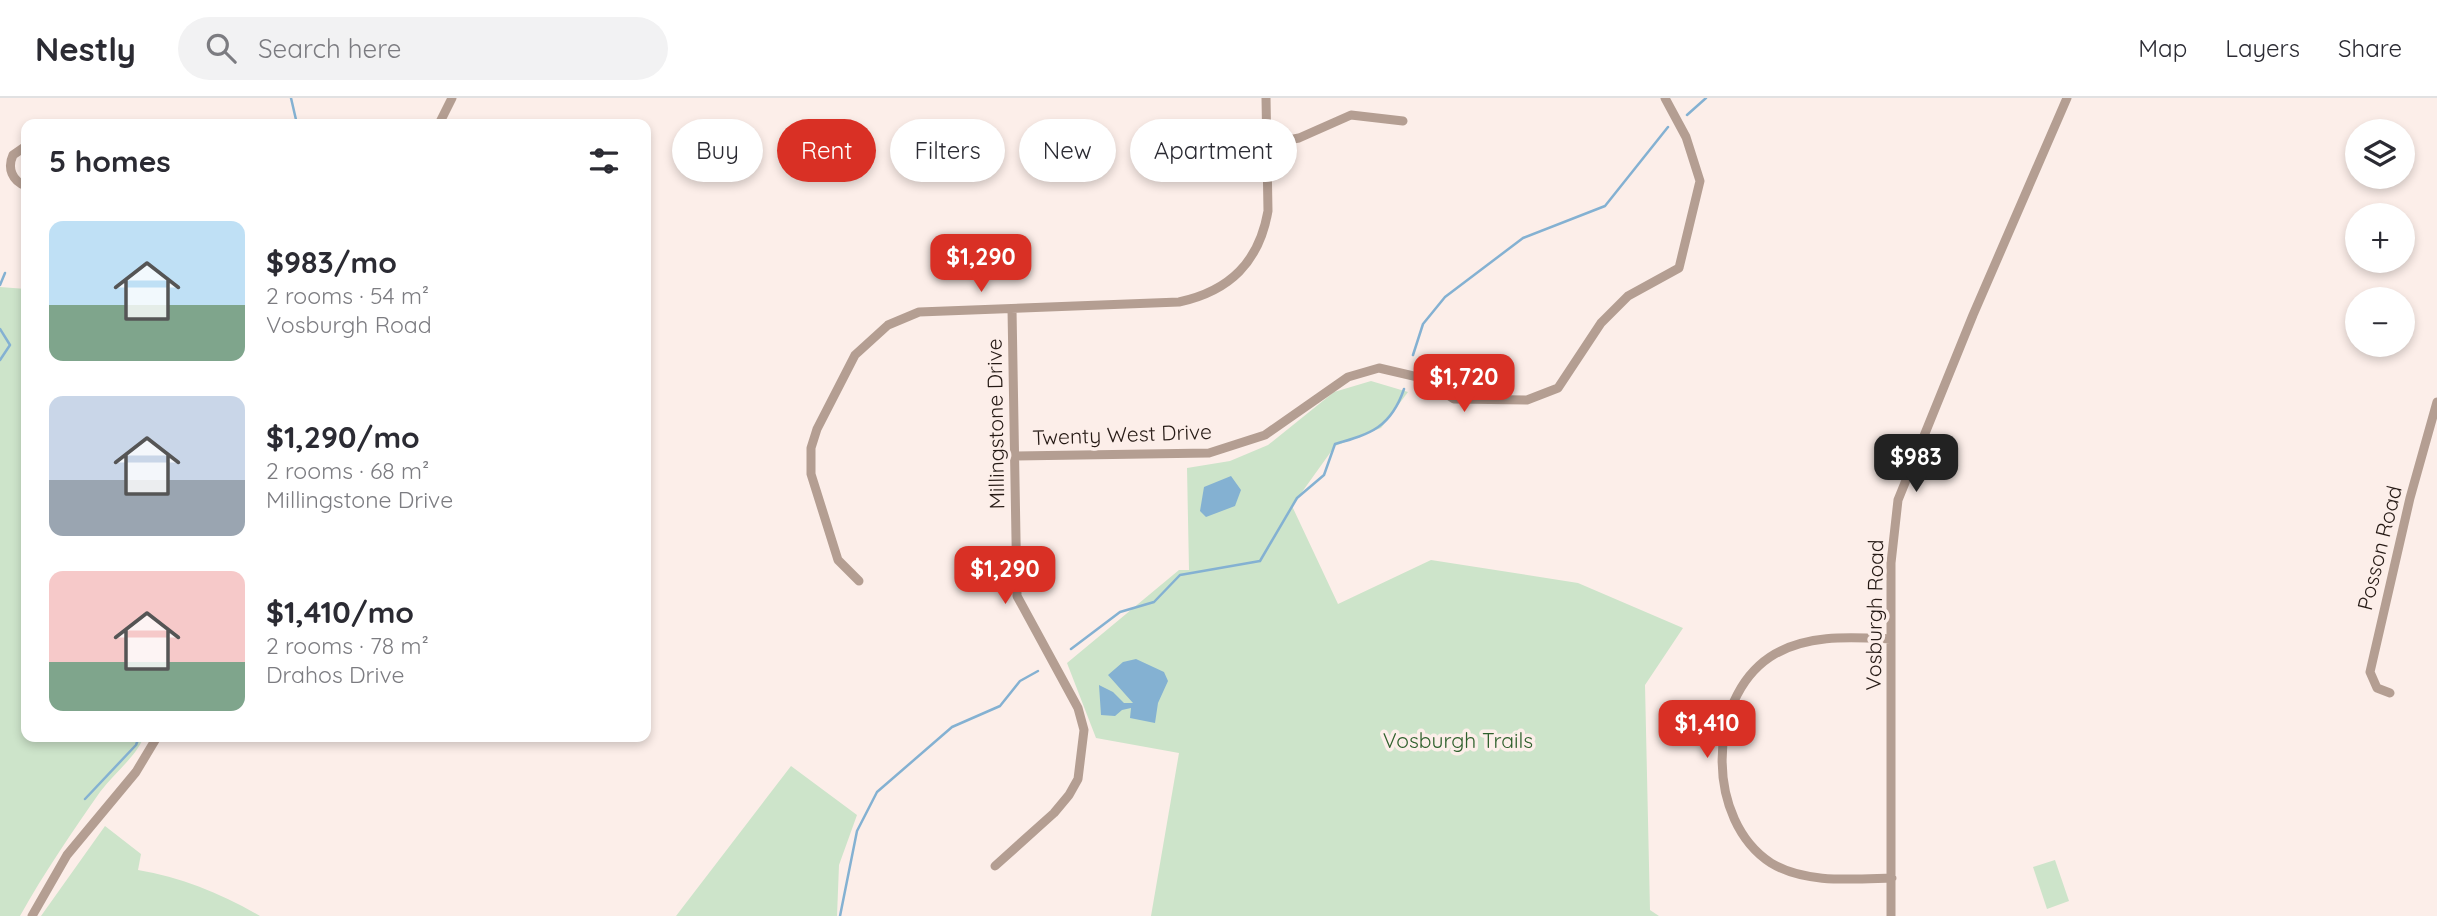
<!DOCTYPE html>
<html lang="en">
<head>
<meta charset="utf-8">
<style>
	:root { --surface:#fff; --page:#f2f2f3; --text:#2b2b33; --muted:#7c7c81; --line:#e1e1e2; --accent:#d93025 }
	body { margin:0; font-family:Quicksand,sans-serif; background:var(--page); color:var(--text); height:100vh; display:flex; flex-direction:column; font-size:26px; white-space:nowrap }
	* { box-sizing:border-box; margin:0 }
	p { font-size:23px; color:var(--muted) }
	.icon { flex:none; width:38px; height:38px; fill:none; stroke:currentColor; stroke-width:2; stroke-linecap:round; stroke-linejoin:round }
	.map { position:relative; flex:1; overflow:hidden }
	.sheet { position:absolute; left:21px; top:21px; width:630px; height:623px; display:flex; flex-direction:column; background:var(--surface); border-radius:14px; box-shadow:0 4px 10px #0003 }
	.sheet>* { flex:none }
	.guide { position:absolute; left:672px; top:21px; width:665px; height:63px; display:flex; gap:14px }
	.fabs { position:absolute; left:2345px; top:21px; display:grid; gap:14px }
	.fabs a { display:grid; place-items:center; width:70px; height:70px; border-radius:50%; background:var(--surface); box-shadow:0 4px 10px #0003; font-size:35px }
	.price { position:absolute; translate:-50% -60px; padding:0 16px; border-radius:14px; background:var(--accent); color:#fff; font-size:23px; line-height:46px; filter:drop-shadow(0 2px 4px #0008) }
	.price::after { content:''; position:absolute; left:50%; top:42px; width:21px; height:16px; margin-left:-10px; background:inherit; clip-path:polygon(0 0,100% 0,50% 100%) }
	.price.current { background:#222; color:#fff }
	ul { padding:0; list-style:none }
	li { display:flex; align-items:center; gap:21px; height:175px; padding:0 28px }
	li span { display:grid; place-items:center; flex:none; width:196px; height:140px; border-radius:14px; color:#555 }
	li>.icon { margin-inline-start:auto }
	span .icon { width:84px; height:84px; fill:#fffc; stroke-width:1 }
	li b { font-size:30px }
	h2 { display:flex; justify-content:space-between; align-items:center; height:84px; padding:0 28px; font-size:30px }
	.tag { padding:0 24px; border-radius:32px; background:var(--surface); box-shadow:0 4px 10px #0003; font-size:24px; line-height:63px }
	.tag.current { background:var(--accent); color:#fff }
	header { display:flex; align-items:center; gap:42px; box-sizing:border-box; height:98px; padding:0 35px; background:var(--surface); border-bottom:2px solid var(--line) }
	header strong { font-size:33px }
	nav { display:flex; gap:38px; margin-inline-start:auto; font-size:24px }
	.search { width:490px; height:63px; background:var(--page); display:flex; align-items:center; gap:18px; box-sizing:border-box; padding:0 24px; border-radius:38px; color:var(--muted); font-size:26px }
	.map>svg:first-child { display:block }
	.green { fill:#cde4ca }
	.water { fill:#84b1d2 }
	.lines { fill:none; stroke-linecap:round; stroke-linejoin:round }
	.stream { stroke:#84b1d2; stroke-width:2.5 }
	.minor { stroke:#b49e92; stroke-width:9 }
	.labels { text-anchor:middle; stroke-width:7; stroke-linejoin:round; paint-order:stroke }
	.street-label { font-size:21px; fill:#251914; stroke:#fceee9 }
	.park-label { font-size:21px; fill:#2e602c; stroke:#fceee9 }
</style>
</head>
<body>
<header>
<strong>Nestly</strong>
<div class="search"><svg class="icon" aria-label="search" viewBox="0 0 24 24"><circle cx="10" cy="10" r="6"/><path d="M15 15l6 6"/></svg>Search here</div>
<nav><a>Map</a><a>Layers</a><a>Share</a></nav>
</header>
<div class="map">
<svg width="2437" height="818" viewBox="0 0 2437 818">
	<rect width="100%" height="100%" fill="#fceee9"/>
	<!-- green -->
	<path class="green" d="M0,189L26,191V639H144C134,661 115,674 100,694C72,734 44,775 20,818H0Z
		M1371,283L1408,294L1381,330L1335,348L1292,408L1338,506L1431,462L1578,485L1683,530L1645,587L1650,812L1659,818H1151L1179,655L1096,640L1067,565L1179,472H1189L1187,370L1230,363L1268,347L1334,294Z
		M791,668L857,717L839,767L837,818H676Z
		M105,728L141,756L138,772C181,779 222,796 260,818H41Z
		M2055,762L2069,803L2047,811L2033,769Z"/>
	<!-- water -->
	<path class="water" d="M1231,378L1241,392L1235,408L1206,419L1200,413L1204,389Z
		M1136,561L1164,574L1168,583L1158,605L1155,625L1130,620L1131,610L1122,612L1115,618L1101,617L1099,587L1113,594L1124,605H1133L1108,577L1123,564Z"/>
	<g class="lines">
		<!-- stream -->
		<path class="stream" d="M291,0L297,26
			M1687,17L1706,0
			M0,187L5,175
			M0,231L10,247L0,262
			M1413,257L1423,226L1445,199L1523,140L1605,108L1668,29
			M1071,551L1120,514L1154,504L1180,477L1260,463L1297,400L1324,377L1335,346C1371,336 1391,329 1404,291
			M85,701L136,647L139,639
			M840,818L857,733L877,694L952,629L1000,608L1020,583L1038,573"/>
		<!-- minor -->
		<path class="minor" d="M439,26L452,0
			M1266,46L1299,40L1351,17L1403,23
			M26,48L13,57C7,70 12,83 26,88
			M1014,358L1209,355L1265,337L1348,279L1379,270L1422,280L1454,301L1527,302L1558,290L1601,225L1628,198L1679,170L1700,83L1686,39L1665,0
			M859,483L838,462L811,376V350L817,331L855,257L888,227L919,214L1179,204C1230,193 1259,164 1268,113L1266,0
			M1890,541C1850,539 1805,536 1770,559C1706,602 1706,723 1771,765C1805,786 1854,781 1892,780
			M2390,595L2377,590L2370,574L2410,400L2437,304
			M995,768L1054,715L1069,697L1078,681L1084,632L1078,610L1017,498L1012,211
			M32,818L67,757L136,674L157,639
			M1891,818V465L1898,402L1973,217L2067,0"/>
	</g>
	<g class="labels">
		<!-- street labels -->
		<g class="street-label">
			<text transform="translate(996 326) rotate(-91)" y="7">Millingstone Drive</text>
			<text transform="translate(1122 337) rotate(-2)" y="7">Twenty West Drive</text>
			<text transform="translate(2380 450) rotate(-76)" y="7">Posson Road</text>
			<text transform="translate(1875 517) rotate(-89)" y="7">Vosburgh Road</text>
		</g>
		<!-- park labels -->
		<g class="park-label">
			<text x="1458" y="650">Vosburgh Trails</text>
		</g>
	</g>
</svg>
<div class="fabs">
<a><svg class="icon" aria-label="layers" viewBox="0 0 24 24"><path d="M12 4l9 5-9 5-9-5zM3 14l9 5 9-5"/></svg></a>
<a>+</a>
<a>−</a>
</div>
<b class="price" style="left:981px;top:196px">$1,290</b>
<b class="price" style="left:1464px;top:316px">$1,720</b>
<b class="price current" style="left:1916px;top:396px">$983</b>
<b class="price" style="left:1005px;top:508px">$1,290</b>
<b class="price" style="left:1707px;top:662px">$1,410</b>
<div class="guide">
<a class="tag">Buy</a>
<a class="tag current">Rent</a>
<a class="tag">Filters</a>
<a class="tag">New</a>
<a class="tag">Apartment</a>
</div>
<section class="sheet">
<h2>5 homes<svg class="icon" aria-label="filters" viewBox="0 0 24 24"><path d="M4 7h16M4 17h16"/><circle cx="9" cy="7" r="2"/><circle cx="15" cy="17" r="2"/></svg></h2>
<ul>
<li><span style="background:linear-gradient(#bfe0f5 60%,#7fa58c 0)"><svg class="icon" aria-label="home" viewBox="0 0 24 24"><path d="M3 11l9-7 9 7M6 9v11h12V9"/></svg></span><div><b>$983/mo</b><p>2 rooms · 54 m²</p><p>Vosburgh Road</p></div></li>
<li><span style="background:linear-gradient(#c9d6e8 60%,#9aa5b1 0)"><svg class="icon" aria-label="home" viewBox="0 0 24 24"><path d="M3 11l9-7 9 7M6 9v11h12V9"/></svg></span><div><b>$1,290/mo</b><p>2 rooms · 68 m²</p><p>Millingstone Drive</p></div></li>
<li><span style="background:linear-gradient(#f6c9c9 65%,#7fa58c 0)"><svg class="icon" aria-label="home" viewBox="0 0 24 24"><path d="M3 11l9-7 9 7M6 9v11h12V9"/></svg></span><div><b>$1,410/mo</b><p>2 rooms · 78 m²</p><p>Drahos Drive</p></div></li>
</ul>
</section>
</div>
</body>
</html>
